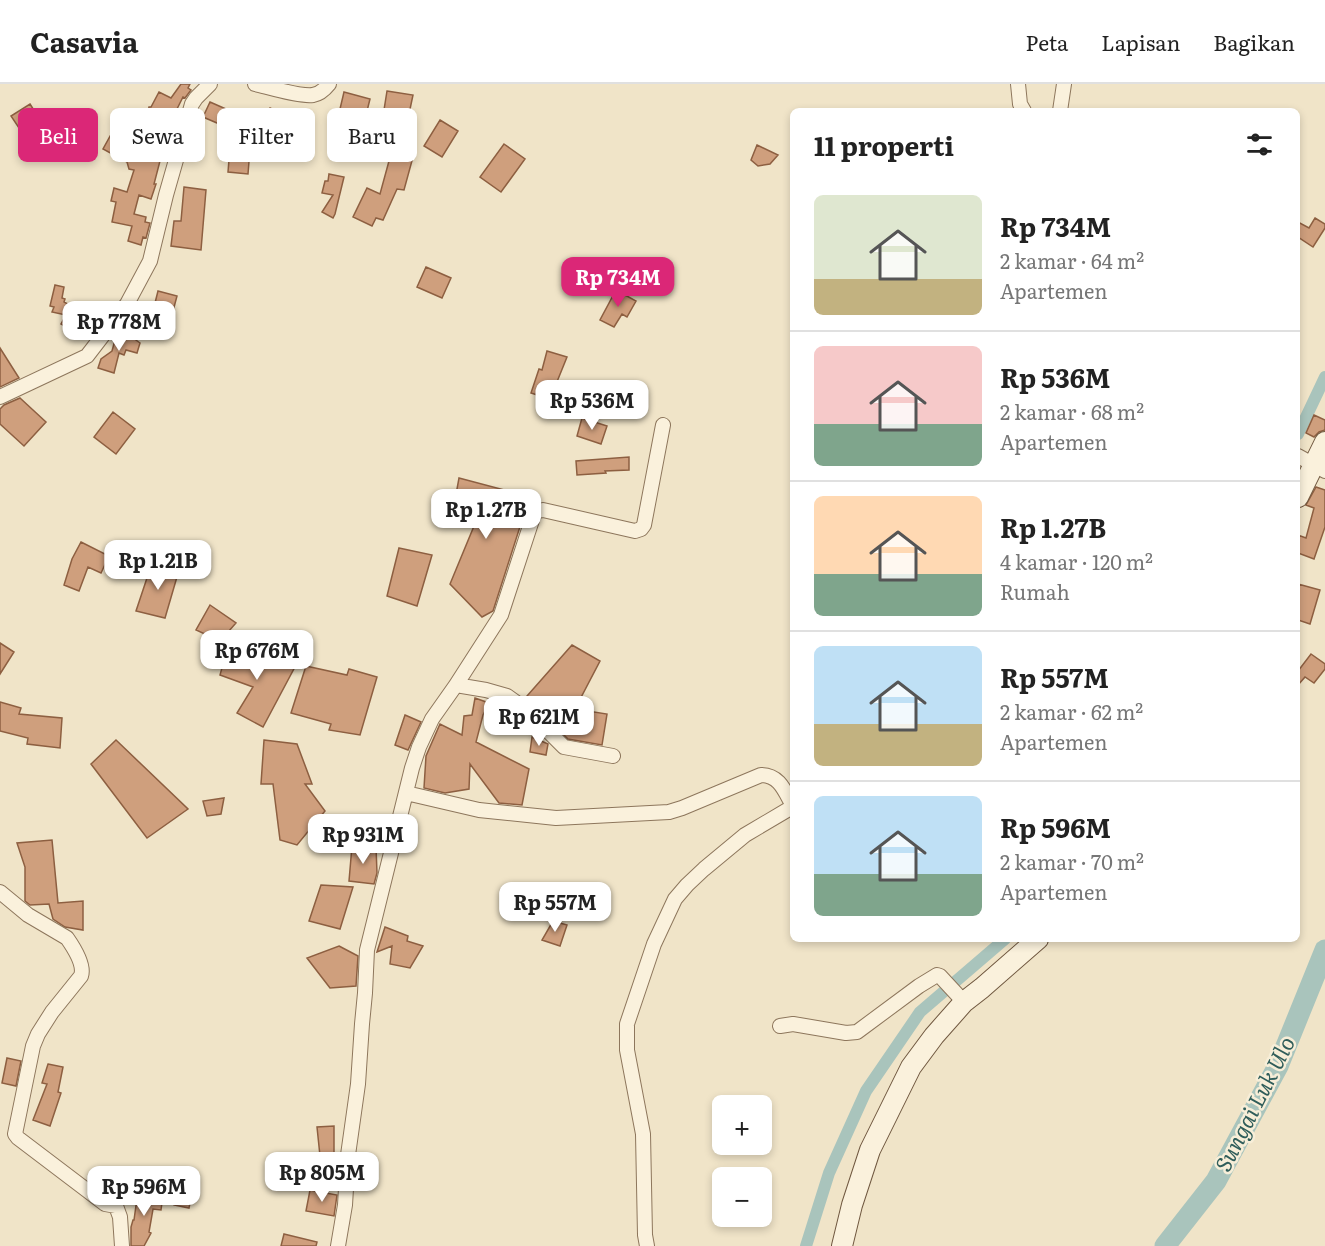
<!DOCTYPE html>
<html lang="id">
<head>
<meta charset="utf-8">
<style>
	:root { --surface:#fff; --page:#f6f6f6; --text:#222; --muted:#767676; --line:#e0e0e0; --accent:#db2777 }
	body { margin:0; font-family:Literata,serif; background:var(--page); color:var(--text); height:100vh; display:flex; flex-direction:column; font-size:22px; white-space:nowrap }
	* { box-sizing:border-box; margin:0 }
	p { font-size:20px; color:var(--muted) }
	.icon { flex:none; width:33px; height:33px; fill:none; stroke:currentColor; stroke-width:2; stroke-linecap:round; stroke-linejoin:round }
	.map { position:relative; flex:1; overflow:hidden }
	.sheet { position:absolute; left:790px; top:24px; width:510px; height:834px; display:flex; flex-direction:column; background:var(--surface); border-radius:9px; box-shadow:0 3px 9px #0003 }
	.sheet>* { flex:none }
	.top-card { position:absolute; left:18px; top:24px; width:570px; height:54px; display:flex; gap:12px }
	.buttons { position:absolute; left:712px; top:1011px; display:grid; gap:12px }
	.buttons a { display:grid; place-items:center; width:60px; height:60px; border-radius:9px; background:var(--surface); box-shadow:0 3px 9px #0003; font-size:30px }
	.price { position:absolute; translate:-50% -51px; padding:0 14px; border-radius:12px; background:#fff; color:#222; font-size:20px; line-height:39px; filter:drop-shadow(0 2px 3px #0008) }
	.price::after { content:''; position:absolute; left:50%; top:36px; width:18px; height:14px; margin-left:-9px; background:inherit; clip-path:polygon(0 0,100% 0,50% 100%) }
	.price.current { background:var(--accent); color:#fff }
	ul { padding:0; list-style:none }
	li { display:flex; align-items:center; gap:18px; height:150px; padding:0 24px }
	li+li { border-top:2px solid var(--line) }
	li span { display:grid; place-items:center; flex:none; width:168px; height:120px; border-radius:9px; color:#555 }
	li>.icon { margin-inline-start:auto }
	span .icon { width:72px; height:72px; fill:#fffc; stroke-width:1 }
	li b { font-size:26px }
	h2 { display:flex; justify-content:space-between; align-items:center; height:72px; padding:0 24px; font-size:26px }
	.tag { padding:0 21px; border-radius:9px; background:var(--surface); box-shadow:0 3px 9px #0003; font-size:21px; line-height:54px }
	.tag.current { background:var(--accent); color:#fff }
	header { display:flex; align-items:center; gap:36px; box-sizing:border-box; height:84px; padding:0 30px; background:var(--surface); border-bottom:2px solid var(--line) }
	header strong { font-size:28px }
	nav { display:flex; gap:33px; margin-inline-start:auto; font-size:21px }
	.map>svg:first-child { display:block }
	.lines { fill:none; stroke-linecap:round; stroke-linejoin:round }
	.canal { stroke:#a9c4bc; stroke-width:12 }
	.river { stroke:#a9c4bc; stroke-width:21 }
	.building { fill:#cf9f7d; stroke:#8d5f41; stroke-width:1.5 }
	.street-casing { stroke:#8d765c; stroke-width:16 }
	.secondary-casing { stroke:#6f573f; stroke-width:22 }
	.street { stroke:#faf1dc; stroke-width:14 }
	.secondary { stroke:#faf1dc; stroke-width:20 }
	.labels { text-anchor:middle; stroke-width:5; stroke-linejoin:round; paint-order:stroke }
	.water-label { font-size:22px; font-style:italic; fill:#2f5d5a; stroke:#f7eed8 }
</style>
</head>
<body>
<header>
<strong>Casavia</strong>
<nav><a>Peta</a><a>Lapisan</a><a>Bagikan</a></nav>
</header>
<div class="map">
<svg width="1325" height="1162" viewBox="0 0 1325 1162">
	<rect width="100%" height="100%" fill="#f0e4c8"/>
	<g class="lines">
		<!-- canal -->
		<path class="canal" d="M1298,350L1325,293
			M806,1162L829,1089L866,1007L920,928L1005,855"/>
		<!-- river -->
		<path class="river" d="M1165,1162L1216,1097L1278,982L1325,866"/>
	</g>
	<!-- building -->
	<path class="building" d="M181,0H190L188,4L191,6L185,14L183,13L173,33L169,53L173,54L170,65L156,62L161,41L146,38L149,23H151L159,8L171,14Z
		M387,7L413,11L409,30L384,26Z
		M344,8L370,15L366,31L340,25Z
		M210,18L244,33L238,48L203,33Z
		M30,20L37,31L19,44L11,32Z
		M270,24L287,32L279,48L262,39Z
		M52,25L66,30L64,36L66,39L59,45L45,33Z
		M440,36L458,47L442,73L424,62Z
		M114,45L126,52L129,49L137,50L133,69L160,77L154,100H156L151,115L139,111L134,130L146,133L145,138L150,139L146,154L143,153L141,161L128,157L132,142L112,138L116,118L111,117L114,104L127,108L134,86L129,85L127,78L103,65Z
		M388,55L416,62L404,106L397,105L383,136L376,134L372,142L353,133L367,104L380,110L389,77L384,76Z
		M504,60L525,75L501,108L480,93Z
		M757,61L778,71L770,80L758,82L751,76Z
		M230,63L250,65L248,90L228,88Z
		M329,90L344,93L335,130L333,134L322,128L333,111L322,109L325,97H328Z
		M184,103L206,106L201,166L171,162L174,137H181Z
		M1315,134L1325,140V144L1313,163L1298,153V138L1309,144Z
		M426,183L451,194L442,214L417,203Z
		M55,201L64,203L62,214L65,215L64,218L87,231L77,249L61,240L66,231L52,228L54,223L50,222Z
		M616,206L636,217L627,233L622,230L614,243L600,236Z
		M158,207L177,212L173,227L154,223Z
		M143,220L159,225L152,246L137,241Z
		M122,246L140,259L137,269L126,266L124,271L119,269L114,289L98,284L101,275L112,267L115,256L119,258Z
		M0,264L19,294L0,303Z
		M547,267L567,273L550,315L531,309L539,285L542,286Z
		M20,314L46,338L24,362L0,340V325L4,321Z
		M113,328L135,345L116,370L94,353Z
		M1314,331L1325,336V346L1319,348L1314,353L1306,349Z
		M582,334L607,342L601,360L577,352Z
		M629,373V386L605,387L606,389L577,391L576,377Z
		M459,394L535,414L532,420L525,427L493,527L482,533L450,500L474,442L451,438Z
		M1316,403L1325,406V443L1314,475L1298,469V451L1306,454L1314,424L1306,421Z
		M81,458L109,472L101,489L88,483L79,507L64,501L72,475Z
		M399,464L432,471L417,522L387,512Z
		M152,479L179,486L165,534L136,527Z
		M1298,500L1320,506L1310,540L1298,536Z
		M210,521L236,539L220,557L196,546Z
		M0,559L14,568L0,590Z
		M572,561L600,577L575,625L607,630L602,661L568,655L537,624L527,612Z
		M228,562L256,568L255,571L297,579L263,643L237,629L253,603L220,591Z
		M1311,570L1325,580V585L1314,599L1305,593L1298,601V587Z
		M306,582L347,591L349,585L377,593L360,651L329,646L331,640L291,629Z
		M475,614L489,619L483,631L476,658L529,685L522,721L499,719L470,680L469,705L445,709L424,704L426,672L440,640L462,651L464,632L472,631Z
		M0,618L21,624L19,630L62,634L60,664L27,660L28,654L0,647Z
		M405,631L421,638L408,666L395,661Z
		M532,653L548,660L546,671L530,668Z
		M116,656L188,725L147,754L91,680Z
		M264,656L297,660L312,700H305L325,727L297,761L280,756L273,700H261Z
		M224,714L221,730L207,732L203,717Z
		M52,756L58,819L83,817V846L65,843L53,835L49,820L30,821L25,817V783L17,759Z
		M352,762L376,763L377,789L374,800L349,797Z
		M321,801L353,803L340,845L309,837Z
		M553,837L567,841L560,862L542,856Z
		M385,843L408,852L407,857L423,862L410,884L390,880L392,862L377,868Z
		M339,862L358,872L356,902L330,904L307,874Z
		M7,974L21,977L16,1002L2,999Z
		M48,980L63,983L58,1008L61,1009L50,1042L33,1036L47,1000L42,999Z
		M334,1042V1070L320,1072L317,1043Z
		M178,1101L193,1104L189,1124L174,1121Z
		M310,1106L337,1111L334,1132L306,1127Z
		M138,1107L163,1111L161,1126L153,1125L149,1148L151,1149L144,1162H131V1143L133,1136H134Z
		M284,1150L317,1158L316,1162H281Z"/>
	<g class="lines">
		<defs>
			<path id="street" d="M255,0C268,3 300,13 313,11C320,10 325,5 329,0
				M1018,0L1020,20L1024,27
				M1060,27L1064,0
				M0,313L87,272L127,220L150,177L166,111L192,20L196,14L210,0
				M1298,372L1325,387
				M456,601L486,606L507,612L528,627L564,663L613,672
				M406,709L479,726L556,734L669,728L682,724L761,691C780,691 785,708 793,722
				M0,808L28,831L67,854C74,864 85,881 81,892L52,928L38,950L33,962L15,1050L18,1054L105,1120L116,1122L120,1133L122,1162
				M780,942L793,940L846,949L857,948L919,902L937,891L940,892L964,918
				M338,1162L345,1121L348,1071L358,1000L362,940L365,909L367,866L412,684L419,663L432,635L456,601L501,531L534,430L538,427L543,426L635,447L641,445L644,441L663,341
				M647,1162L645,1151L643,1050L627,966V940L654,860L675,815L687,801L704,785L745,751L794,722"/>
			<path id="secondary" d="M1298,413L1325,358
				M842,1162L852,1121L870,1066L911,983L934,952L964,918L982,904L1038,855"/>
		</defs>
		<!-- street casing -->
		<use href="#street" class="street-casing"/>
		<!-- secondary casing -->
		<use href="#secondary" class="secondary-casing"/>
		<!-- street -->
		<use href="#street" class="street"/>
		<!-- secondary -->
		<use href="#secondary" class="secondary"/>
	</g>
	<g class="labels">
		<!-- water labels -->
		<g class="water-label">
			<text transform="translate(1255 1020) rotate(-63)" y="8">Sungai Luk Ulo</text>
		</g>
	</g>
</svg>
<div class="buttons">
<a>+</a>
<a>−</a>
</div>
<b class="price current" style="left:618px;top:224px">Rp 734M</b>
<b class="price" style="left:119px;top:268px">Rp 778M</b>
<b class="price" style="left:592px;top:347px">Rp 536M</b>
<b class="price" style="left:486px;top:456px">Rp 1.27B</b>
<b class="price" style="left:158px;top:507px">Rp 1.21B</b>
<b class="price" style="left:257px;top:597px">Rp 676M</b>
<b class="price" style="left:539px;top:663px">Rp 621M</b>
<b class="price" style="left:363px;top:781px">Rp 931M</b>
<b class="price" style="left:555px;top:849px">Rp 557M</b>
<b class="price" style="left:322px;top:1119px">Rp 805M</b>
<b class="price" style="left:144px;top:1133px">Rp 596M</b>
<div class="top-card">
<a class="tag current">Beli</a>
<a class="tag">Sewa</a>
<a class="tag">Filter</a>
<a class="tag">Baru</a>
</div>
<section class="sheet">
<h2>11 properti<svg class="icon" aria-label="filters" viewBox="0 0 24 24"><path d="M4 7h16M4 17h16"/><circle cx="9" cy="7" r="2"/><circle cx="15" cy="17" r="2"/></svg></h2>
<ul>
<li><span style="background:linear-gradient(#dfe7d0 70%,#c2b280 0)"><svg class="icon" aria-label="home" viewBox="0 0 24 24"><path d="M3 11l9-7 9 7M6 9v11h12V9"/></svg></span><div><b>Rp 734M</b><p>2 kamar · 64 m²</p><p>Apartemen</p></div></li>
<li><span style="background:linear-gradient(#f6c9c9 65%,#7fa58c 0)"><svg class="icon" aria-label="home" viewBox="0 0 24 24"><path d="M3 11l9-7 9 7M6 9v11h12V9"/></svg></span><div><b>Rp 536M</b><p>2 kamar · 68 m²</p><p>Apartemen</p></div></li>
<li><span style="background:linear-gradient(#ffd9b3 65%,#7fa58c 0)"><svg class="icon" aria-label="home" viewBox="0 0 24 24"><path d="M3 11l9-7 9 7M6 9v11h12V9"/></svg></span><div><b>Rp 1.27B</b><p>4 kamar · 120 m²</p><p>Rumah</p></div></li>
<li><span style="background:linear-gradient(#bfe0f5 65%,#c2b280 0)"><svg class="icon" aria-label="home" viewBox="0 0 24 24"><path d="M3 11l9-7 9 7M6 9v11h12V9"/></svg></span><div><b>Rp 557M</b><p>2 kamar · 62 m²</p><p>Apartemen</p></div></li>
<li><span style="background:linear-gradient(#bfe0f5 65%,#7fa58c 0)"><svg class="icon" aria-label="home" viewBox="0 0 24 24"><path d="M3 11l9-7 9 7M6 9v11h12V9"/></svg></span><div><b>Rp 596M</b><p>2 kamar · 70 m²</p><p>Apartemen</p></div></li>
</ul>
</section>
</div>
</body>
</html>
